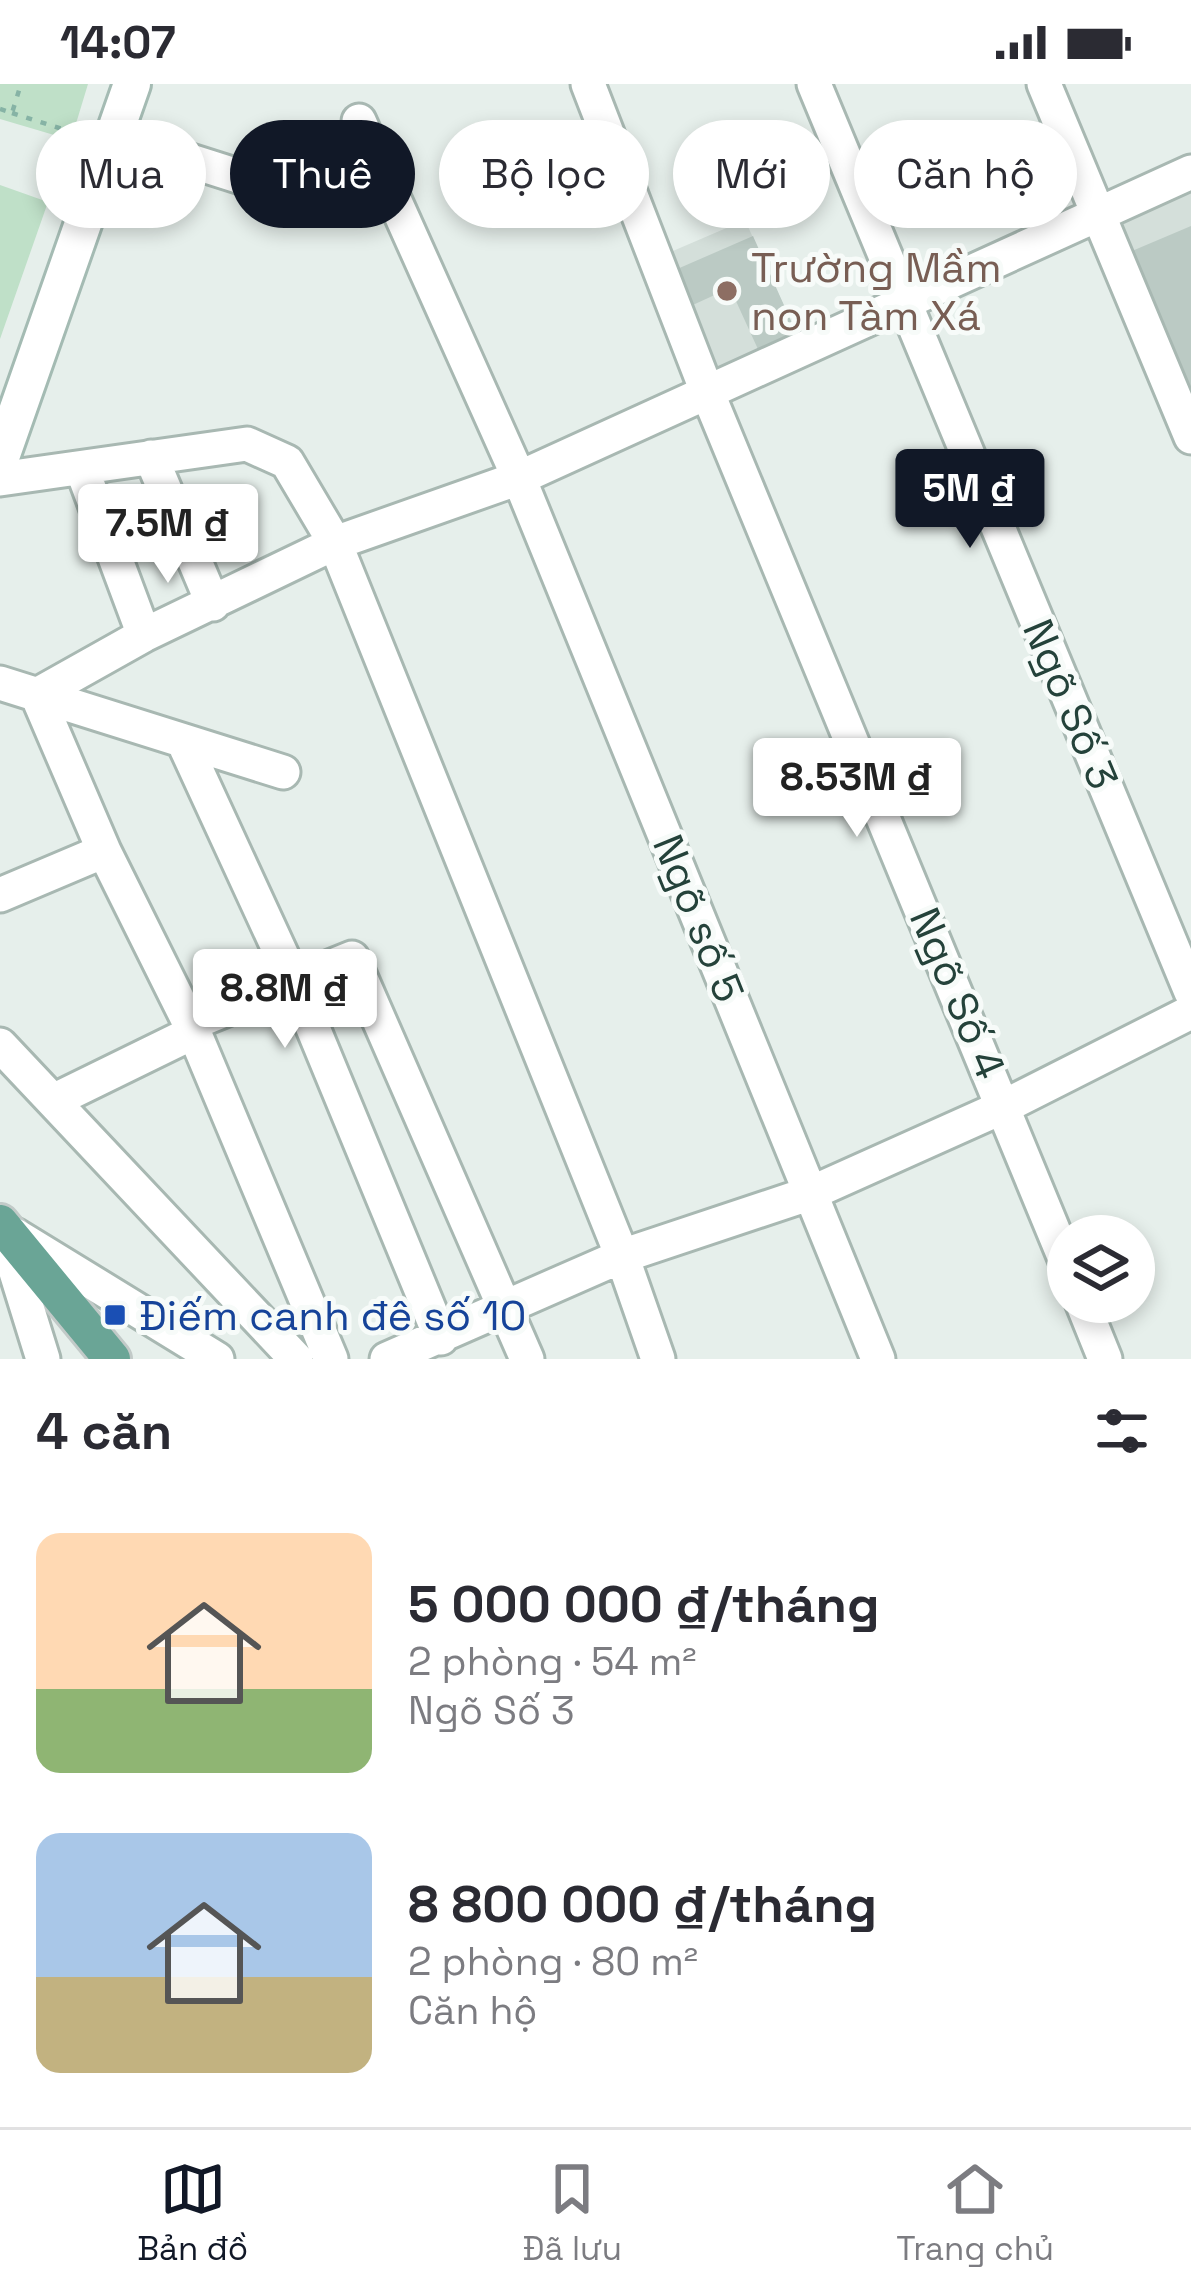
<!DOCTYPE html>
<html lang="vi">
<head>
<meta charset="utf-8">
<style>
	:root { --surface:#fff; --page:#f2f2f3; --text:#2b2b33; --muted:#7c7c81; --line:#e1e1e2; --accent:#111827 }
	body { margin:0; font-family:"Space Grotesk",sans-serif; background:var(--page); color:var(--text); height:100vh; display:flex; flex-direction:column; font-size:45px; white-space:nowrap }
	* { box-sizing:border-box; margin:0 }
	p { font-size:39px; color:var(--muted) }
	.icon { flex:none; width:66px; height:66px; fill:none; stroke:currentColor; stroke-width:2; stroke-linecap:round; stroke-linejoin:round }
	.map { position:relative; height:1275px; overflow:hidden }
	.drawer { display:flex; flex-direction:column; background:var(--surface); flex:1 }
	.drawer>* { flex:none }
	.top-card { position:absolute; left:36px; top:36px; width:1119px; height:108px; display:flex; gap:24px }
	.tools { position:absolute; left:1047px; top:1131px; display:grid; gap:24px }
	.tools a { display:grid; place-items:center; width:108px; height:108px; border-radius:50%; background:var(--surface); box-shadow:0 6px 18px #0003; font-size:60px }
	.price { position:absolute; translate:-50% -102px; padding:0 27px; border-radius:12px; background:#fff; color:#222; font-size:39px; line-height:78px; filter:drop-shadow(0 3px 6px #0008) }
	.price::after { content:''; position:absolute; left:50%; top:72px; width:36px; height:27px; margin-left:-18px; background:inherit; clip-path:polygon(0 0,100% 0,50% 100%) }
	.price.on { background:var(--accent); color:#fff }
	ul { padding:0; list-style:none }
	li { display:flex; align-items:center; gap:36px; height:300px; padding:0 36px }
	li span { display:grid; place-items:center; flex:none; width:336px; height:240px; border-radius:24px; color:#555 }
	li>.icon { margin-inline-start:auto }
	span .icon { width:144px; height:144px; fill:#fffc; stroke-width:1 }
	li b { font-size:51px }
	h2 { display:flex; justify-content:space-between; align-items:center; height:144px; padding:0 36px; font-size:51px }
	.pill { padding:0 42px; border-radius:54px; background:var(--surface); box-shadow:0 6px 18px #0003; font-size:42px; line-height:108px }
	.pill.on { background:var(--accent); color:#fff }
	.status { display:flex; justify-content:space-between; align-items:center; height:84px; padding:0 60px; background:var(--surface); direction:ltr }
	.status svg { height:33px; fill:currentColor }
	.tabs { display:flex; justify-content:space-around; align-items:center; height:168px; border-top:3px solid var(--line); background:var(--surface); font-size:33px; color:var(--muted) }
	.tabs a { display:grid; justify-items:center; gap:6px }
	.tabs .on { color:var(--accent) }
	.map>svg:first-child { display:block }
	.built { fill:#d4dfda }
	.green { fill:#bfe0c8 }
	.building { fill:#bbcac4 }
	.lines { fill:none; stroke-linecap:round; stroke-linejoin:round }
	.street-casing { stroke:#a8b8b2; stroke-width:39 }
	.secondary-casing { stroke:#a4bbb3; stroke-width:42 }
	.primary-casing { stroke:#c2cac8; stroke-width:42 }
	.path { stroke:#86b3a5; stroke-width:4.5; stroke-dasharray:6 9; stroke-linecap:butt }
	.street { stroke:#fff; stroke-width:33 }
	.secondary { stroke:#fff; stroke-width:36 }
	.primary { stroke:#6aa596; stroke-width:36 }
	.education-dot { fill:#8d6e63; stroke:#f7fbf9; stroke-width:4.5 }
	.transit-dot { fill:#1a4fb4; stroke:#f7fbf9; stroke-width:4.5 }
	.labels { text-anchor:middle; stroke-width:10; stroke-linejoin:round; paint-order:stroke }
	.education-label { font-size:42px; fill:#785e54; stroke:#f7fbf9; text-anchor:start }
	.street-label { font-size:42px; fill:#24423a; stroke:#f7fbf9 }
	.transit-label { font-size:42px; fill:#164399; stroke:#f7fbf9; text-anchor:start }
</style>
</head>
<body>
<div class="status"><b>14:07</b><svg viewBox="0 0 49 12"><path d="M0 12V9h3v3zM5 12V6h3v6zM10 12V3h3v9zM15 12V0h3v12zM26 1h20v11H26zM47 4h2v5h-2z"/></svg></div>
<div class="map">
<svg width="1191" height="1275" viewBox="0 0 1191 1275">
	<rect width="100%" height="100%" fill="#e6efeb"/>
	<!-- built -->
	<path class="built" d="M1191,104V323L1115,138Z
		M745,136L800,257L711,293L659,173Z"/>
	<!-- green -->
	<path class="green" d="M0,0H88L71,56L0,35Z
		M0,101L48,118L0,255Z"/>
	<!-- building -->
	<path class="building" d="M1191,142V305L1132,167Z
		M753,152L800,257L762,274L730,204L684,225L668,189Z"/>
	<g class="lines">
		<defs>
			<path id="street" d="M588,0L706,305L1068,1182
				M814,0L1191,908
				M1044,0L1191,353
				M359,37L519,394L878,1275
				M115,53L260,99
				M151,373L213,520
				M82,385L144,551
				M0,395L247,360L287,378L335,459L622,1172L658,1275
				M0,599L283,688
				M183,657L294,898L441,1254
				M0,811L104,767
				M190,940L352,874L527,1275
				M0,961L296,1275
				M53,1017L194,948
				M15,1151L217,1275
				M16,1157L15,1185L43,1275
				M1082,1218L1105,1275
				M331,1275L194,948L104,767L37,611L144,551L335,459L519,394L1191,88
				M387,1275L622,1172L811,1109L1005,1022L1191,928"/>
			<path id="secondary" d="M0,376L132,0"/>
			<path id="primary" d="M0,1139L112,1275"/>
		</defs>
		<!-- street casing -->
		<use href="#street" class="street-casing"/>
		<!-- secondary casing -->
		<use href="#secondary" class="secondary-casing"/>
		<!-- primary casing -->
		<use href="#primary" class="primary-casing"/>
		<!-- path -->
		<path class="path" d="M0,25L12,29L21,0
			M12,29L81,51"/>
		<!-- street -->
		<use href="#street" class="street"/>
		<!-- secondary -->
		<use href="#secondary" class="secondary"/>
		<!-- primary -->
		<use href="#primary" class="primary"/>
	</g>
	<!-- markers -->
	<circle class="education-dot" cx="727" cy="207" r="12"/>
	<rect class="transit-dot" x="103" y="1219" width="24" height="24" rx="6"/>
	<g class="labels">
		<!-- education labels -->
		<g class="education-label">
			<text x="751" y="198">Trường Mầm<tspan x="751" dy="48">non Tàm Xá</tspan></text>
		</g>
		<!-- street labels -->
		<g class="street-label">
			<text transform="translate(1071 620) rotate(67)" y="15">Ngõ Số 3</text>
			<text transform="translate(699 834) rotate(68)" y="15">Ngõ số 5</text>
			<text transform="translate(958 909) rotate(67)" y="15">Ngõ Số 4</text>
		</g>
		<!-- transit labels -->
		<g class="transit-label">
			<text x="139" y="1246">Điếm canh đê số 10</text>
		</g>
	</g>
</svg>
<div class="tools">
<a><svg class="icon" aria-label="layers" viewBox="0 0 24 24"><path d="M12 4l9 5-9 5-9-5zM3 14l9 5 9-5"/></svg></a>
</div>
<b class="price on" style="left:970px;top:467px">5M ₫</b>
<b class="price" style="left:168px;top:502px">7.5M ₫</b>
<b class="price" style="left:857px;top:756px">8.53M ₫</b>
<b class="price" style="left:285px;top:967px">8.8M ₫</b>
<div class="top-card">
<a class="pill">Mua</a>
<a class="pill on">Thuê</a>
<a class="pill">Bộ lọc</a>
<a class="pill">Mới</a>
<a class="pill">Căn hộ</a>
</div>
</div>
<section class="drawer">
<h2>4 căn<svg class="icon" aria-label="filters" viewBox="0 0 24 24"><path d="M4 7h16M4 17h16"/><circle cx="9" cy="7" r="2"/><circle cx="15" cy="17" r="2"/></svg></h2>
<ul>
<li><span style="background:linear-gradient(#ffd9b3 65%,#8fb573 0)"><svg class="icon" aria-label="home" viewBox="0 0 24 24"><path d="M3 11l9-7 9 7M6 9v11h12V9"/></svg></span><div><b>5 000 000 ₫/tháng</b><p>2 phòng · 54 m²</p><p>Ngõ Số 3</p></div></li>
<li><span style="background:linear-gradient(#a9c7e8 60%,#c2b280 0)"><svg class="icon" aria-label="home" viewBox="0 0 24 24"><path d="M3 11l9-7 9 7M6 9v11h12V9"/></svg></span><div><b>8 800 000 ₫/tháng</b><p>2 phòng · 80 m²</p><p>Căn hộ</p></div></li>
</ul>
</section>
<nav class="tabs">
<a class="on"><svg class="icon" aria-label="map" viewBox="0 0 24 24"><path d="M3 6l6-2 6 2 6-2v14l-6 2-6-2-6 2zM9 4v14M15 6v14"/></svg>Bản đồ</a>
<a><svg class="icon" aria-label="saved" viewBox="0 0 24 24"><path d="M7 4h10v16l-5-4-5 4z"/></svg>Đã lưu</a>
<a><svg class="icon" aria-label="home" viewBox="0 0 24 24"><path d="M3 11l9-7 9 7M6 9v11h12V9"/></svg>Trang chủ</a>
</nav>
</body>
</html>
